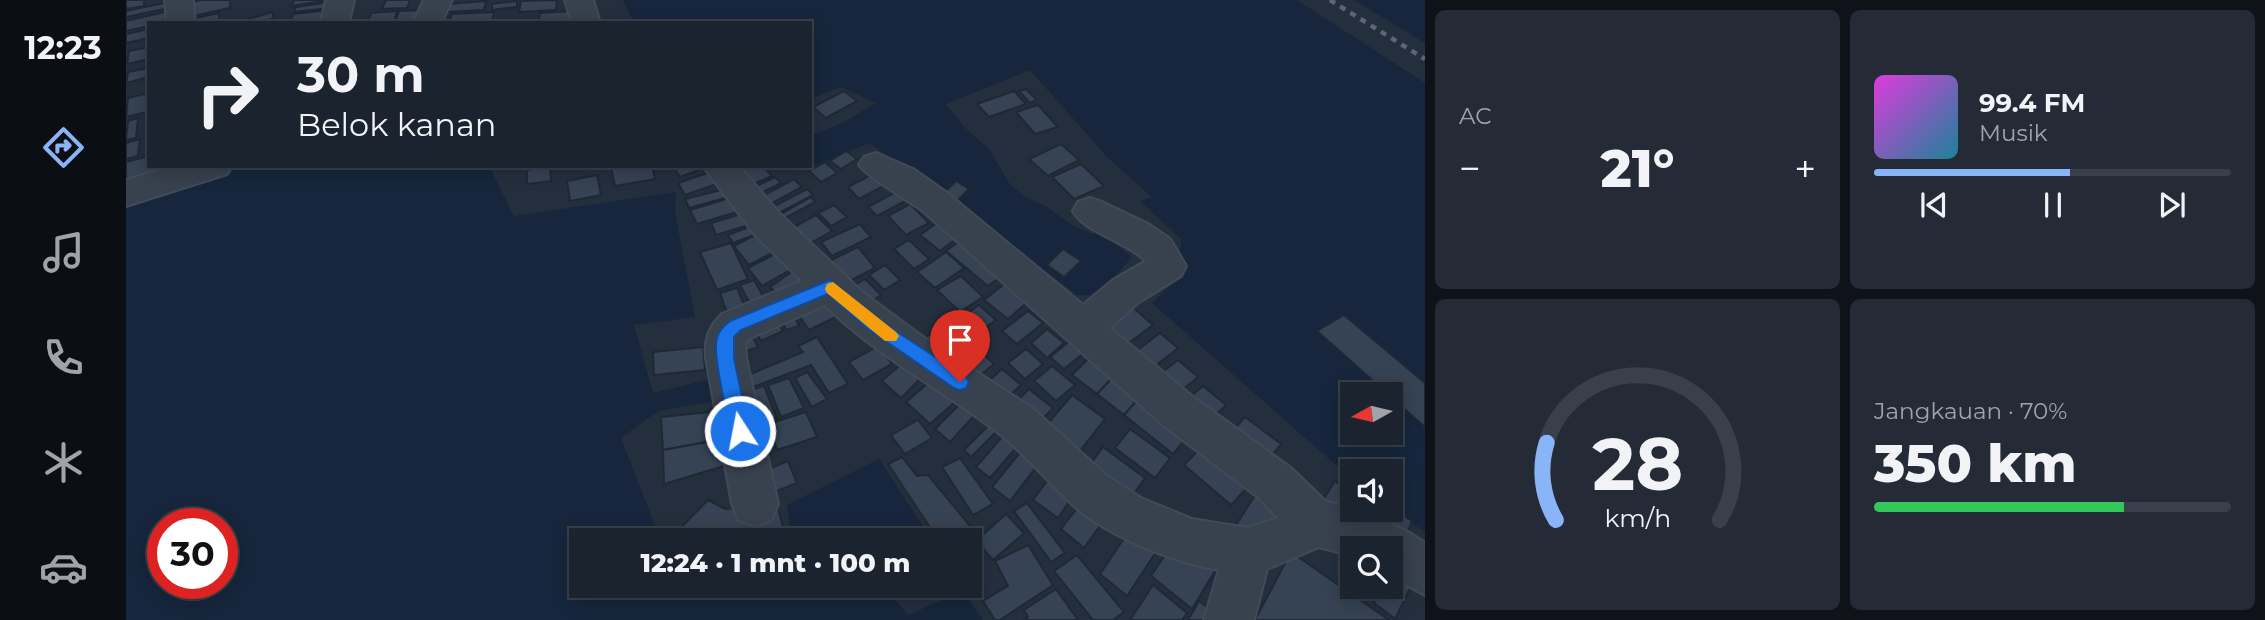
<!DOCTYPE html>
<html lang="id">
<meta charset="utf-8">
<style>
:root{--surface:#1b232e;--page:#242b36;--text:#f1f3f6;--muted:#a0a4aa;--line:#39404a;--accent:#8ab4f8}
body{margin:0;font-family:Montserrat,sans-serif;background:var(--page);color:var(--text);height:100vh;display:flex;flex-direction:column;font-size:26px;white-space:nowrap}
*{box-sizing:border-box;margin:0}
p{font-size:23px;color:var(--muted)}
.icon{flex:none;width:38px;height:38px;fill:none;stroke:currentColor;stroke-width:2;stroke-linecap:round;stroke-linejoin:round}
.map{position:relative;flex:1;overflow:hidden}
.panel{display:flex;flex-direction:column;gap:10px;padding:10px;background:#0f1319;width:840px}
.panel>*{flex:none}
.top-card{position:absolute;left:21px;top:21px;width:665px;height:147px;border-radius:0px;box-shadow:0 4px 18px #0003,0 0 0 2px var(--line);background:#1b232e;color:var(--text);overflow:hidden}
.needle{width:46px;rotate:262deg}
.tools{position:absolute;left:1214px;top:382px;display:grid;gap:14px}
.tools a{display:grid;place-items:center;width:63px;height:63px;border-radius:0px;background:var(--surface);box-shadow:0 4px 18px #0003,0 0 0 2px var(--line);font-size:35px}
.speed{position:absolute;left:21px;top:508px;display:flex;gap:14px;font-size:35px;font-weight:700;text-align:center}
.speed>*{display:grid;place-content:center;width:91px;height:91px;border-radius:50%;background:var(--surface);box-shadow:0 4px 18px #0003,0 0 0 2px var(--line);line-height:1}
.speed .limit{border:10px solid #d22;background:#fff;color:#111}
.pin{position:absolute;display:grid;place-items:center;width:60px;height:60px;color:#fff;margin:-72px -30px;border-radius:50% 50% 50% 0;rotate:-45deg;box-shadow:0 0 7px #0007}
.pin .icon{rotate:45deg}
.me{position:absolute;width:77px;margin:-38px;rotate:349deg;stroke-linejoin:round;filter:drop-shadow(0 0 5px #0008)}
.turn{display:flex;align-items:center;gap:24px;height:147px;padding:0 35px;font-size:32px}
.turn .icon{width:91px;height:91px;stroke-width:2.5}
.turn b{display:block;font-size:49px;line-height:60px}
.big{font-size:52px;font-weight:800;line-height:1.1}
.panel .tile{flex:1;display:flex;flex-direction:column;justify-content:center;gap:10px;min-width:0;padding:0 24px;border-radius:10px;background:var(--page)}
.panel .dial{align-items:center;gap:0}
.dial svg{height:182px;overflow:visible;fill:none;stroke:var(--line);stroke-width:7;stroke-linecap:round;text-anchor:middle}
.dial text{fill:var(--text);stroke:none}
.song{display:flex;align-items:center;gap:21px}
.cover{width:84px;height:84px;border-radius:10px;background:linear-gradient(135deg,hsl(300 70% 55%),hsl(190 70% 35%))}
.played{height:7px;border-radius:4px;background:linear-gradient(90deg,var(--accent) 55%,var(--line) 55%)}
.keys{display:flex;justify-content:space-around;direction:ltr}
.heat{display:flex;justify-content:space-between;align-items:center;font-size:38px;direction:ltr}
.charge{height:10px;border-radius:5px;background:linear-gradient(90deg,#34c759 70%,var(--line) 0)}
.panel .tiles{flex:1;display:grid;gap:10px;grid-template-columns:repeat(2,1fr)}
.trip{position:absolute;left:443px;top:528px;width:413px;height:70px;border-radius:0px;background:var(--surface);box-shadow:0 4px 18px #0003,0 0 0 2px var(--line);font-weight:800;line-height:70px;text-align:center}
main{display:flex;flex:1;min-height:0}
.dock{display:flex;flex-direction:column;width:126px;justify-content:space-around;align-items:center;background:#0b0e12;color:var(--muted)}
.dock .icon{width:49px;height:49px}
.dock .on{color:var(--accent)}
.dock b{font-size:32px;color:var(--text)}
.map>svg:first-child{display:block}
.water{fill:#17263c;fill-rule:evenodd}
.building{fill:#364354;stroke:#1f2835;stroke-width:2}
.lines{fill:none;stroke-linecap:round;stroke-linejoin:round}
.minor-casing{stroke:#414a57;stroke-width:4}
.minor{fill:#38414e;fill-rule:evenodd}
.rail{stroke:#5a6575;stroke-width:4.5;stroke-dasharray:6 6;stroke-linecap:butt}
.route{fill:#1a73e8;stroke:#114b97;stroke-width:2}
.slow{fill:#f59e0b}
</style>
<main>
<nav class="dock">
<b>12:23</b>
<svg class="icon on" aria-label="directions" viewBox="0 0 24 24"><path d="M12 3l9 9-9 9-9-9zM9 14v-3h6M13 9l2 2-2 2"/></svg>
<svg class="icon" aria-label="music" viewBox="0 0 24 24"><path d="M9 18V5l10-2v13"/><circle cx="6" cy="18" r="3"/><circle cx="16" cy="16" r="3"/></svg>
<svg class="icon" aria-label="phone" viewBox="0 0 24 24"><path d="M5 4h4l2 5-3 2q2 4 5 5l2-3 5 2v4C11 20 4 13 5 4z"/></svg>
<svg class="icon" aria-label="climate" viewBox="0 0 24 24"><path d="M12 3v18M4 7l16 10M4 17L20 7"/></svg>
<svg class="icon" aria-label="car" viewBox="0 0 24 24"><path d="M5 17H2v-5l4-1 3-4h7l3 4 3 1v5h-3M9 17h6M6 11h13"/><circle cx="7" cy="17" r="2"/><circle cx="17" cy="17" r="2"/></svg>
</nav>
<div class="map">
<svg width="1299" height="620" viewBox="0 0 1299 620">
<rect width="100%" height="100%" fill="#242f3e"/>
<g class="water">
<path d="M497,0H1171L1299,83V532L1265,509V471H1227V480L1026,303L1052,278L1055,239L1014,201L1026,197L983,159L904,70L820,104L840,129L863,149L883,183L899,197L918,205L949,227L967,234L973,231L1006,257L972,295H951L829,203L843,189L830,181L816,195L744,143L682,168L680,166H684V136L718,122L750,103L715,87L684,99V23H508ZM1227,394H1265V432H1227Z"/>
<path d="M1228,0H1299V43Z"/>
<path d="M121,166H363L388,216L550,192L549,212L569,317L508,325L527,393L585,379L592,401L532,411L495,438L535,541H455V586H768L763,592L782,615L837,591L857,620H0V204ZM37,523H96V583H37Z"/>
<path d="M753,459L807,541H666L661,505Z"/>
</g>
<g class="building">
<path d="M0,0H18V6L0,9Z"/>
<path d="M75,0H104V8L58,18L59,3Z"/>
<path d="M168,0H203L166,6Z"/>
<path d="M260,0H284L281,8L256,9Z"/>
<path d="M431,0L430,10L393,12L395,1Z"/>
<path d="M360,1L358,10L320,12L322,4Z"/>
<path d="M391,1V7L366,10V4Z"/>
<path d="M43,2V8L0,17V11Z"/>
<path d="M205,2L204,8L168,12L170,7Z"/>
<path d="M47,10V21L23,23V26L0,31V21Z"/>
<path d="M204,10L200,23H164L167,14Z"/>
<path d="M296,10L292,22L269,23L273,11Z"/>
<path d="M271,11L268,23H242L245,13Z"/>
<path d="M444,11L442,23H413L414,13Z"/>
<path d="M146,12L148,18L132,23H109Z"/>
<path d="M368,12L366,21L323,23L326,14Z"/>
<path d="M93,13V23H61V20Z"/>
<path d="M23,29V38L0,43V34Z"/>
<path d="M23,47V59L1,64L3,51Z"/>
<path d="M23,68V77L0,83L2,72Z"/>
<path d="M900,89L911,100L904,103L893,91Z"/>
<path d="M718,91L731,101L700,118L687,107Z"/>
<path d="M888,91L900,104L863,117L851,104Z"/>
<path d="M22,93L20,112L0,117L2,98Z"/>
<path d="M912,105L932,127L909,134L890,112Z"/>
<path d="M12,118L10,138L0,140L2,121Z"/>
<path d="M14,139L12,156L0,159V143Z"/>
<path d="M935,144L953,160L922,176L903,159Z"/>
<path d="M720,151L731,159L715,169L704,161Z"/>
<path d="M23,156V166H38V175L0,185V162Z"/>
<path d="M699,162L711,173L695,182L683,171Z"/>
<path d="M955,164L978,186L948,199L926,177Z"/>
<path d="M424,166L425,181L401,184V170Z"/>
<path d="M494,166H526L529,179L489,186L485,168Z"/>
<path d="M547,166H584L554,177Z"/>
<path d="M620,166H637L646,176L618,188L606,172Z"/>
<path d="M756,169L767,181L733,199L722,187Z"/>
<path d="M587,171L594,183L559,195L552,183Z"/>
<path d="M471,175L475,195L444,201L441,181Z"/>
<path d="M649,177L655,183L631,195L625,189Z"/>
<path d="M668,179L676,187L641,206L633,198Z"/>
<path d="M830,181L843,189L829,203L816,195Z"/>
<path d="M603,188L606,196L563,208L559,199Z"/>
<path d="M681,189L687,195L644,218L639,211Z"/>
<path d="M775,189L785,198L751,216L742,207Z"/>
<path d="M607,197L614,211L571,224L564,210Z"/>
<path d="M685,197L689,202L652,222L648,218Z"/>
<path d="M784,204L803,223L780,235L762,216Z"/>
<path d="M708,205L721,217L705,226L692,213Z"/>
<path d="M615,214L620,226L590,235L585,223Z"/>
<path d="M690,215L706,231L683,244L667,228Z"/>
<path d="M818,218L838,233L814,251L794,235Z"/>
<path d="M734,224L745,237L706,256L695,242Z"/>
<path d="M623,227L628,235L607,243L602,235Z"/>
<path d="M633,233L648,252L623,265L608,246Z"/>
<path d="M842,235L884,270L862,286L820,251Z"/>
<path d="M783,240L803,259L788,269L768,249Z"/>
<path d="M605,243L622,279L591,290L574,252Z"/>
<path d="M732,247L749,268L710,288L693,266Z"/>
<path d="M937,249L955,261L938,277L921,265Z"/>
<path d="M653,252L668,268L636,286L622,268Z"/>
<path d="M820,252L838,268L809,288L791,272Z"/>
<path d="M759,265L774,280L758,290L743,275Z"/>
<path d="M667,271L678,280L655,298L644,287Z"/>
<path d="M835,276L857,297L834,312L811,290Z"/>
<path d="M887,277L910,295L882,319L858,300Z"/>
<path d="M739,279L755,295L740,305L725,287Z"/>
<path d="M628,280L642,305L628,311L614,285Z"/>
<path d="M611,288L621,312L603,318L594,293Z"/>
<path d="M699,291L716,314L683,330L666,306Z"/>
<path d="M853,305L870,320L843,339L826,324Z"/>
<path d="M1004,305L1027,325L989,353L966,331Z"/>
<path d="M664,306L673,326L660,330L651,310Z"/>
<path d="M902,311L917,323L891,344L876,331Z"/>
<path d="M647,314L657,331L635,341L625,323Z"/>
<path d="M1218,315L1299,383V427L1265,397V394H1262L1191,331Z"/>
<path d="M815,326L837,347L816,363L794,342Z"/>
<path d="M921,329L938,343L921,358L905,343Z"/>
<path d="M623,330L632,347L618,352L609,335Z"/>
<path d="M955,332L969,344L938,369L924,357Z"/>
<path d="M1034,333L1052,348L1018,375L1000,359Z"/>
<path d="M691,337L722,384L703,393L685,365L616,391L610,380L677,352L672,346Z"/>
<path d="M752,346L766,364L737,380L723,362Z"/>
<path d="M577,347L579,370L528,375L527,352Z"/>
<path d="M851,348L868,364L845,383L828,366Z"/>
<path d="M900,349L917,364L899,379L882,363Z"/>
<path d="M967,354L991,373L971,394L946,375Z"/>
<path d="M781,359L799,374L775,398L756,381Z"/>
<path d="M1052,360L1072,377L1050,395L1030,377Z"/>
<path d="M926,366L949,385L930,401L908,381Z"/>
<path d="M876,369L895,385L872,406L853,390Z"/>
<path d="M681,372L701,399L686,407L669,378Z"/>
<path d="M815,372L838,394L804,424L780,402Z"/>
<path d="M991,373L1018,393L998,415L971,394Z"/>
<path d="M663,378L678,408L655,417L642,385Z"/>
<path d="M638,386L651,418L623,427L610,395Z"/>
<path d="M1077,386L1100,405L1079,425L1055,405Z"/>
<path d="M903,389L927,408L909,427L885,407Z"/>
<path d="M1018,393L1067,430L1047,454L998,415Z"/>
<path d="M843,395L857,406L824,442L809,429Z"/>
<path d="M946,395L979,419L946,461L912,435Z"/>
<path d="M608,411L613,433L592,440L537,450L535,417L584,412L587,417Z"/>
<path d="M680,412L691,437L651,450L642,424Z"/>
<path d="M1119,417L1155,444L1136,468L1099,439Z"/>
<path d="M792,420L806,438L779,454L765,435Z"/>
<path d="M867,421L874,428L845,457L838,450Z"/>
<path d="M887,424L901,435L864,478L850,467Z"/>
<path d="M1004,429L1044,458L1029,478L989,448Z"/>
<path d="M592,440L598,466L538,484L537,450Z"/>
<path d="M904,440L921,453L884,501L866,487Z"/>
<path d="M1082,440L1129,479L1105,505L1058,465Z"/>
<path d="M977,447L1019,478L1000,505L958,473Z"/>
<path d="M776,457L791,476L802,475L845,527L824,541H813L762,464Z"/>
<path d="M834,458L867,504L847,515L816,467Z"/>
<path d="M662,461L671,483L648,492L627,475Z"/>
<path d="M926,474L950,491L932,518L907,500Z"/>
<path d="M1209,481L1227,493L1214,516L1195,503Z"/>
<path d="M1133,489L1160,508L1138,545L1110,525Z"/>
<path d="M958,499L981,516L958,548L935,529Z"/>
<path d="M582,500L599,509L651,505L661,541H546L545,538Z"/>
<path d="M901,503L939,553L925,562L888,511Z"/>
<path d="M1265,508L1286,521L1276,546L1236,521L1240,509Z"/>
<path d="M880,514L898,533L867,560L850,541Z"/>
<path d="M1005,528L1032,549L1001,596L974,574Z"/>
<path d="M1049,540L1089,571L1066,609L1025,576Z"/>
<path d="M902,545L927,585L874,620H869L857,601L882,586L869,561Z"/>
<path d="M1165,552L1263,620H1129Z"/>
<path d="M951,555L998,612L987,620H967L928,571Z"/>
<path d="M1265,572L1288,580L1269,619L1248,603L1258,586H1265Z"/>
<path d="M1027,585L1061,613L1056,620H1004Z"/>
<path d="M930,589L952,620H897L902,617L898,610Z"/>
<path d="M1073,601L1098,620H1062Z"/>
</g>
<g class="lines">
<g class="minor-casing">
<g id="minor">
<path d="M39,0H67L69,23H41Z"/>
<path d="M200,0H228L223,23H195Z"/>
<path d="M298,0H326L315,23H287Z"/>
<path d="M439,0H467L474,23H446Z"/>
<path d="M750,153L787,169L821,193L957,305L987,280L1020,261C1000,241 958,232 947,211L952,202L964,198L976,202L1022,224L1044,239L1060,266L1055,276L1013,302L984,328L1067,397L1165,468L1200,502L1224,507L1282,532L1299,543V595L1265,577V548H1227V556L1193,547L1141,569L1128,620H1078L1093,570C1046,562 984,537 948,506C923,483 901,456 875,435C818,390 751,357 699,305L624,338L619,342L620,358L652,504L645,520L629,526L613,520L606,504L580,358C578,341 583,326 596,314L676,281L628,234L577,166H613L654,214L735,291L797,337L906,408L982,477L1015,498L1066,519L1122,528L1152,518L1133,498L1037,425L797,211C783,201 740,176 733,165L738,157Z"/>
<path d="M48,166H106L101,174L0,206V180Z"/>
</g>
</g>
<use href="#minor" class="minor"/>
<path class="rail" d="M1204,0L1299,59"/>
</g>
<path class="route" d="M704,280L753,320L840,377L843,382L840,388L834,390L828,388L742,329L702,294L615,330L608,337V358L623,431L621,437L614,439L608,437C601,421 589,361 590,344C591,333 596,327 604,321Z"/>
<path class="slow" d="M707,282L770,332L773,336L770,341H759L701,293L699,289L701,284Z"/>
</svg>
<div class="tools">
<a><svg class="needle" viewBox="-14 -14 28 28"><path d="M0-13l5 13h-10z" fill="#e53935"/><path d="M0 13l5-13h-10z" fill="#a0a4aa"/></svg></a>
<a><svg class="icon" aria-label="sound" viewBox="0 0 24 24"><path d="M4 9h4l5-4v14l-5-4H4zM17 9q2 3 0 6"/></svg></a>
<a><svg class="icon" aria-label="search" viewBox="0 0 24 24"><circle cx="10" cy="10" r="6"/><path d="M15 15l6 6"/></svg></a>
</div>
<div class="speed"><div class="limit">30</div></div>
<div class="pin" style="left:834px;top:382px;background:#d93025"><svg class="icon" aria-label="arrive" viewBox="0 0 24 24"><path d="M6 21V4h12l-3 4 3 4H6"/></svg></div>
<svg class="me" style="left:614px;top:431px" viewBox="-20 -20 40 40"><circle r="17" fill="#1a73e8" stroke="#fff" stroke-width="3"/><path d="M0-11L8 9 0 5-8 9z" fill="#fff"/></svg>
<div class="trip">12:24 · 1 mnt · 100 m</div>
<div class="top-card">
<div class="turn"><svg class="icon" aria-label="right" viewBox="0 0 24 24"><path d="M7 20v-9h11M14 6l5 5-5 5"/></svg><div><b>30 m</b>Belok kanan</div></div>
</div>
</div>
<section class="panel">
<div class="tiles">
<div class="tile"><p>AC</p>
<div class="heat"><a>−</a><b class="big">21°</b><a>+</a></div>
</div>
<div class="tile">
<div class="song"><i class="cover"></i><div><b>99.4 FM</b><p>Musik</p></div></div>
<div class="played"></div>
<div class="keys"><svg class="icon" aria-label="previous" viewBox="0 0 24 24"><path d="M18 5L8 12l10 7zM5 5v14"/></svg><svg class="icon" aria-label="pause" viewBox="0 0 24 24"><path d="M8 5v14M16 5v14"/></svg><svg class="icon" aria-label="next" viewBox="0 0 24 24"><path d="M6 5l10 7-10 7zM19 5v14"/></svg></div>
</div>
<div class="tile dial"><svg viewBox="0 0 100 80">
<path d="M14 69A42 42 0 1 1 86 69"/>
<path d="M14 69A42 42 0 0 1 10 35" stroke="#8ab4f8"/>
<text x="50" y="56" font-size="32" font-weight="700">28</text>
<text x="50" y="72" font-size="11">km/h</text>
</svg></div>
<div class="tile"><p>Jangkauan · 70%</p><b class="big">350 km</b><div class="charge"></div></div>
</div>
</section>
</main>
